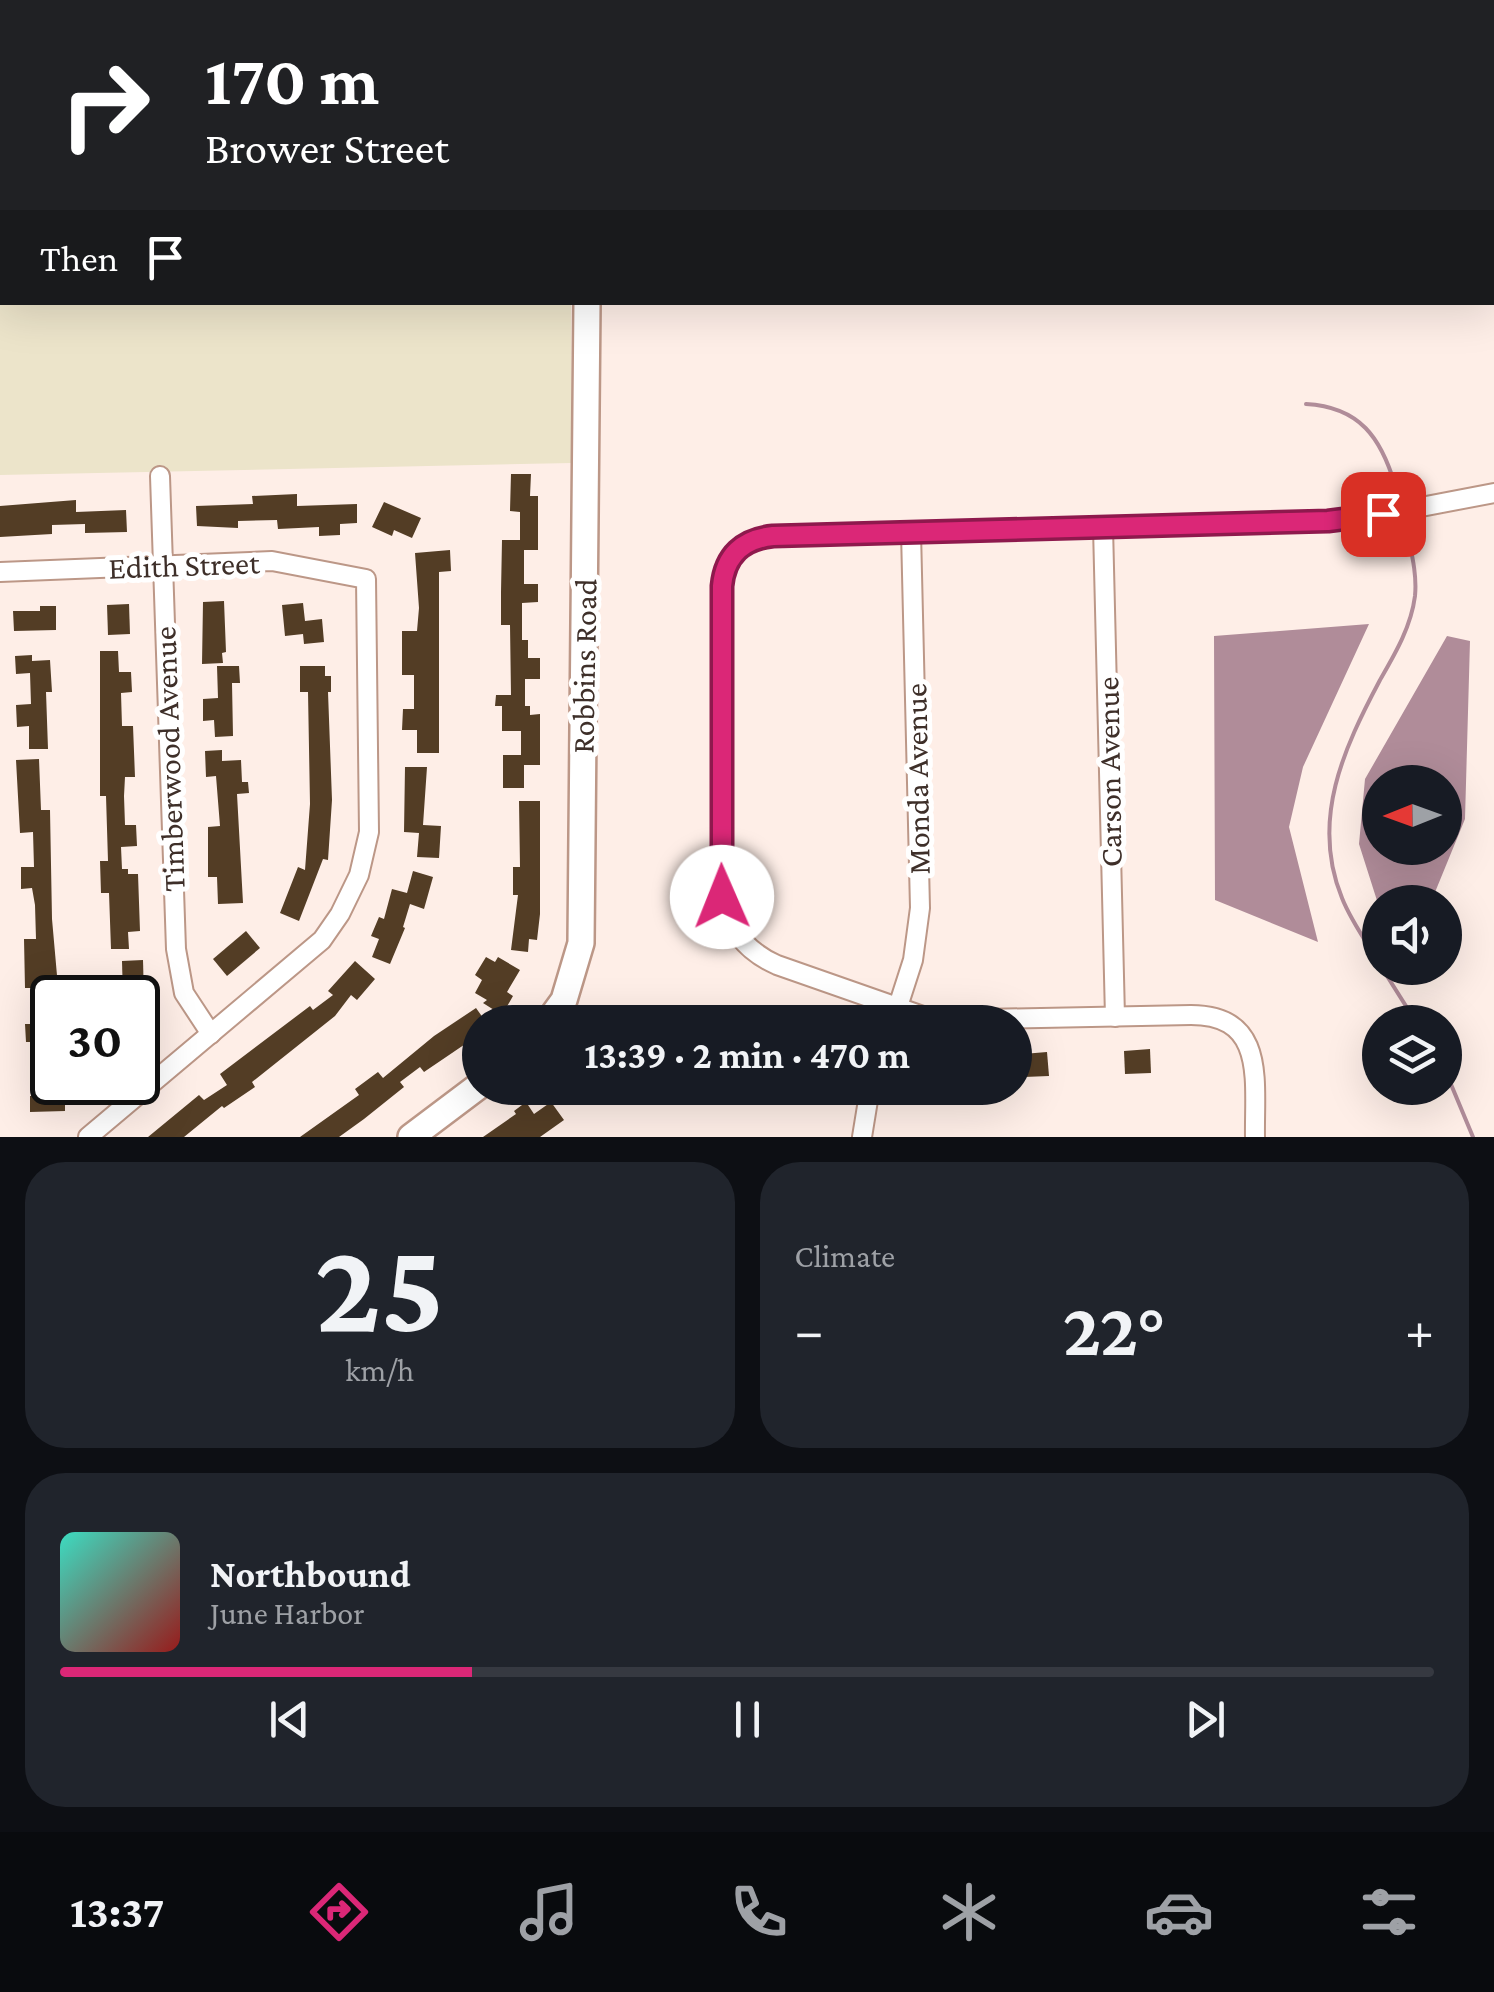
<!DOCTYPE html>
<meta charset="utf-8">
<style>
:root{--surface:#171b24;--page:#20242c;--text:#f1f3f6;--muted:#9ea1a6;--line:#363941;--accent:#db2777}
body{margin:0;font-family:"Crimson Pro",serif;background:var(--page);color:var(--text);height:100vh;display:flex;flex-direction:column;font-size:38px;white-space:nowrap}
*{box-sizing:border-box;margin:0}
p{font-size:32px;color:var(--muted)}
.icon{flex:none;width:55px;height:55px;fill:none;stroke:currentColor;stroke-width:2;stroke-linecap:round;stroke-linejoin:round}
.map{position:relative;height:1137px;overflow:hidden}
.drawer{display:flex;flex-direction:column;gap:25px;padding:25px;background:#0d0f14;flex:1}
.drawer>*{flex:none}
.top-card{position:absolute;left:0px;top:0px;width:1495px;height:305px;box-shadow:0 10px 40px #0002;background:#202124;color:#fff;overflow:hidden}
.needle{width:65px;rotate:269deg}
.buttons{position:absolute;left:1362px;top:765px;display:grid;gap:20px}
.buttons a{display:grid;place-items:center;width:100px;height:100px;border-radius:50%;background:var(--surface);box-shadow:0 10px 40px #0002;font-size:50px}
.speed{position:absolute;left:30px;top:975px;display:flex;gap:20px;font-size:50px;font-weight:700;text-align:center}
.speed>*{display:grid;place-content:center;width:130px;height:130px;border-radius:50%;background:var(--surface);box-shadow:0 10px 40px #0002;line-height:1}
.speed .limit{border:5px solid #111;border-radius:15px;background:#fff;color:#111}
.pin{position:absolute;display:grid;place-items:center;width:85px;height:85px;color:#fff;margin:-42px;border-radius:20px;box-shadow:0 5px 15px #0006}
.me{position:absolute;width:110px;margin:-55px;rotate:359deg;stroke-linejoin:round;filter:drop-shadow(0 0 8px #0008)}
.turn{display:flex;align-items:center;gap:35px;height:210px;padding:0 40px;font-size:45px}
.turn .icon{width:130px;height:130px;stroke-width:2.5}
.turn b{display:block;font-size:70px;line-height:85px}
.then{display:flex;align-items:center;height:95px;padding:0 40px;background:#0003;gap:20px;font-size:38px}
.big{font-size:75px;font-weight:700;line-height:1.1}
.drawer .card{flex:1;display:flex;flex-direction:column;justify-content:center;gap:15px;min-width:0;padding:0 35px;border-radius:40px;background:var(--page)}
.drawer .dial{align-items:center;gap:0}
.dial b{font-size:130px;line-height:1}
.song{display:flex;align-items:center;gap:30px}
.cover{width:120px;height:120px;border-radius:15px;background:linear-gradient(135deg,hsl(170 70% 55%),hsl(0 70% 35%))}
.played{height:10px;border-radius:5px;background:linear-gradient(90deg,var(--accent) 30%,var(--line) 30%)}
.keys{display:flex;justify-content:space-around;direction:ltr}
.heat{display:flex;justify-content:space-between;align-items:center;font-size:55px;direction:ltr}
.drawer .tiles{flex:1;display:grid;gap:25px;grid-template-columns:1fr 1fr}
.card:last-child{grid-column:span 2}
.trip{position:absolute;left:462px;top:1005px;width:570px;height:100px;border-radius:50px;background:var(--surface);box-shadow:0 10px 40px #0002;font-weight:700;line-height:100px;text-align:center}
.menu{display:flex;height:160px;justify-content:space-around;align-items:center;background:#090b0e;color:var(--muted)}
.menu .icon{width:70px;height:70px}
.menu .on{color:var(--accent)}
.menu b{font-size:45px;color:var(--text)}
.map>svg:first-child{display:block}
.green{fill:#ece4ca}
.water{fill:#b08c99;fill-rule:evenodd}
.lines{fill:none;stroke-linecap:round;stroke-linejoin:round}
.stream{stroke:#b08c99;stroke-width:4}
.building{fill:#533d25}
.street-casing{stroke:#bc9787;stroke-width:22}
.secondary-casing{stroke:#bc9787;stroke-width:30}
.street{stroke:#fff;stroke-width:18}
.secondary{stroke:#fff;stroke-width:25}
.route-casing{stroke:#8e194d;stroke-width:25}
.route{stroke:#db2777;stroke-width:18}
.labels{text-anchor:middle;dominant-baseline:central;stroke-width:10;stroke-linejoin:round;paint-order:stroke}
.street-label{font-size:32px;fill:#3e2f29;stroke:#fff}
</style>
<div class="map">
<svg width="1494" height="1137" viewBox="0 0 1494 1137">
<rect width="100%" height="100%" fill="#feeee7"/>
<g class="green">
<path d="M263,0H570V2H262Z"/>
<path d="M0,261H2V302L571,303L572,463L0,475Z"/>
</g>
<g class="water">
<path d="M1369,624L1303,767L1289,827L1318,942L1215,900L1214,636Z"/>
<path d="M1447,636L1470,641L1465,819L1431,902H1380V910L1359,844L1365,779ZM1380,782H1445V848H1380Z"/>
</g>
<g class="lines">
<g class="stream">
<path d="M1306,404C1360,407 1381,438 1395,485"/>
<path d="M1380,964C1367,943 1351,921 1342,898C1310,820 1344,748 1380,680C1395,654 1411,627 1415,596C1417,575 1412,555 1408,536"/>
<path d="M1382,968L1416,1022"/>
<path d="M1445,1070L1473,1137"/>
</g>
</g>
<g class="building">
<path d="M511,474H531L530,496H538V550H524V584H538V602L522,603V640H528V658H540V679H525V706H530V715L540,714V765H524V788H503V755H521V731H502V706H495L496,695H511L510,625H501V592L502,540H520V512L510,511Z"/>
<path d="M297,494V506L357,504V523L340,524V535L319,536V527L278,529L277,520L238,521V528L197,526L196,506L253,504L252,496Z"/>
<path d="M76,500V512L126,510L127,532L85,533V524L52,525V534L0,537V506Z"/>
<path d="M384,502L421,518L412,538L394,530L392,536L372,527Z"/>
<path d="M450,550L451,571L439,572V753H417V730H402L403,709H414V675H402V631H417L419,608L415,553Z"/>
<path d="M224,601L226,652L222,653L223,663L202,664L203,602Z"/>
<path d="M303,603L305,621L322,619L324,642L304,644L303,634L285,636L282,605Z"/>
<path d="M129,604L130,634L108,635L107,605Z"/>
<path d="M40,606H56V630L14,631L13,611H40Z"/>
<path d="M100,651H118L119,672H131L132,692L121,693L122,726H133L135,777H125L124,796L125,825H136L137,846L121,847L122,869H128V874H138L140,931L128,932L129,949H111L109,893H101L100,861H108L106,796H100Z"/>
<path d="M32,655V661L50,660L52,692H46L48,749H29V726L17,727L16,705L31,704L30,673L16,674L15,656Z"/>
<path d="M217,666H239L240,683H232L233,736L215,737L214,720L203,721V699L218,698Z"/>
<path d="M300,666H325V676H331V692H328L332,800L328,860L323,859L299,921L280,913L298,867L305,870L310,804L308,692H300Z"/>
<path d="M222,750V761L241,760L242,782H248L249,793L237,794L243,903L218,904L217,877H208V827L220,826L216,776L206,777L205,751Z"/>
<path d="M39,759L41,810H50L52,919L59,998H52V1067H36L35,1042H26L25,1024H35V988H25L24,939H36L35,905L32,888L21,889V867H34L33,832L20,833L16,760Z"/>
<path d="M405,767H427L423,825L441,826L439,858L417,857L419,833L404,832Z"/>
<path d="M519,801H540V914L537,940L529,939L528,952L511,950L518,895H513V867H520Z"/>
<path d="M413,871L433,877L424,909L410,904L403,927L405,928L390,964L372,957L379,939L371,936L379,917L384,919L392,889L407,893Z"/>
<path d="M246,931L260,948L227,976L213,959Z"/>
<path d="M486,957L495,962L498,957L520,970L507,992L513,996L502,1015L483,1003L487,1000L475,993L482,980L475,975Z"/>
<path d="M143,960L144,998H123L122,961Z"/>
<path d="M355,961L375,979L357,1000L351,995L335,1016L252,1082L255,1087L224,1108L222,1106L184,1137H148L199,1095L204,1100L227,1085L220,1074L310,1006L313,1010L333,995L328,991Z"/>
<path d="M476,1008L486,1022H480V1034L424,1072L420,1067L400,1082L404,1087L364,1119L339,1137H300L359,1095L355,1089L378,1072L383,1078L434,1036Z"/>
<path d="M1150,1049L1151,1073L1125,1074L1124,1051Z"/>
<path d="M1047,1052L1049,1076L1024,1077L1023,1054Z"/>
<path d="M44,1082H65V1111L30,1112V1096L45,1095Z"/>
<path d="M526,1102L534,1114L551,1102L564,1120L540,1137H483L516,1114L514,1111Z"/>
</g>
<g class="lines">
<g class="street-casing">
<g id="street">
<path d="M160,476L176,949L184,993L211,1034"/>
<path d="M1103,527L1115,1017"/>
<path d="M0,572L272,561L366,579L369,832L359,875L340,914L322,940L88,1137"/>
<path d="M893,1022L913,960L920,908L911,532"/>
<path d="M862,1137L870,1088"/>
<path d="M1255,1137C1254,1082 1267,1015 1191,1015L934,1020L777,965C745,951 726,926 722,891V587C725,558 739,541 768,536L1327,521L1374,516L1494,493"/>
</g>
</g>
<g class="secondary-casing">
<g id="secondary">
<path d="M590,2V0"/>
<path d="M548,1022L564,1000L581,943L587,302"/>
<path d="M411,1137L480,1085"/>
</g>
</g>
<use href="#street" class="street"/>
<use href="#secondary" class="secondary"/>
</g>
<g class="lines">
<g class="route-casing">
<path id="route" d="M722,897V586C725,555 743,539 773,536L1328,521L1383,514"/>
</g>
<use href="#route" class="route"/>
</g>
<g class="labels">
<g class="street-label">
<text transform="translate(184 565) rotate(-2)">Edith Street</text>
<text transform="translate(584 666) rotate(-89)">Robbins Road</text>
<text transform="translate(169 759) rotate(-92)">Timberwood Avenue</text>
<text transform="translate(1109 772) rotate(-91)">Carson Avenue</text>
<text transform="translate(917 779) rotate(-91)">Monda Avenue</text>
</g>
</g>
</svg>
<div class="buttons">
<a><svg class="needle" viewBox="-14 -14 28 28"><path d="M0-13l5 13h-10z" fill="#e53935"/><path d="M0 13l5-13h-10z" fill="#9ea1a6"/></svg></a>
<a><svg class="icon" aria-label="sound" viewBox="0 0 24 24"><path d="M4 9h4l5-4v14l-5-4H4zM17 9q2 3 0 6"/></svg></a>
<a><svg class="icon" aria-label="layers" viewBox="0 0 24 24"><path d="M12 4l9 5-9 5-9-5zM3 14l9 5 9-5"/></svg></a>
</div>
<div class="speed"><div class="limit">30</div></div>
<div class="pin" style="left:1383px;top:514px;background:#d93025"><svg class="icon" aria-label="arrive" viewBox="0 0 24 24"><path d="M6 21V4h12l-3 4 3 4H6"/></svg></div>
<svg class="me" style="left:722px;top:897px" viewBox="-20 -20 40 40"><circle r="19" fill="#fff"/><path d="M0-13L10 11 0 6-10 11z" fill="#db2777"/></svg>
<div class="trip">13:39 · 2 min · 470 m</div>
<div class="top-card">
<div class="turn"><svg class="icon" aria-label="right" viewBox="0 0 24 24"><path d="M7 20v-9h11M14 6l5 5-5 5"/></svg><div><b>170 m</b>Brower Street</div></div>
<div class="then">Then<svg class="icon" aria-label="arrive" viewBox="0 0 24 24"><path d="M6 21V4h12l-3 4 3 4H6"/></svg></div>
</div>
</div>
<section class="drawer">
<div class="tiles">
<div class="card dial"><b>25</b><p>km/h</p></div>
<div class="card"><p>Climate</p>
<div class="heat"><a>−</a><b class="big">22°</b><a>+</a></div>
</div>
<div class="card">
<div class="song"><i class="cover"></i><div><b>Northbound</b><p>June Harbor</p></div></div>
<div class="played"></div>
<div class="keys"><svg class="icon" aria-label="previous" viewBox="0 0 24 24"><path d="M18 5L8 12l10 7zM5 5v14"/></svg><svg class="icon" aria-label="pause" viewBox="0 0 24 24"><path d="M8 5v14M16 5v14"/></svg><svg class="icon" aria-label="next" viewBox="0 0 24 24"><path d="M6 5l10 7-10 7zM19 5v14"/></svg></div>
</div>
</div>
</section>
<nav class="menu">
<b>13:37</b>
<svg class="icon on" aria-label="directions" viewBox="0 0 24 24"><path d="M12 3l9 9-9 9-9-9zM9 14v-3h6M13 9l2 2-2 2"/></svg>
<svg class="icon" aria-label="music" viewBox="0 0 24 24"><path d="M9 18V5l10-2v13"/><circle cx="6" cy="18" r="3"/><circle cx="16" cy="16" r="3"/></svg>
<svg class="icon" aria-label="phone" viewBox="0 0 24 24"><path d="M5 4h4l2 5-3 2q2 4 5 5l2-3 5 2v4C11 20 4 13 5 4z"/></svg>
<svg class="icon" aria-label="climate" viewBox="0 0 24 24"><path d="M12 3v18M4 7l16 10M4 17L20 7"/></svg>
<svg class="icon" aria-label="car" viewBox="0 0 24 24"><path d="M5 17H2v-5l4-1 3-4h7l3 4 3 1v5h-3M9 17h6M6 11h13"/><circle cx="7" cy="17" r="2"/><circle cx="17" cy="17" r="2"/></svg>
<svg class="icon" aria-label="filters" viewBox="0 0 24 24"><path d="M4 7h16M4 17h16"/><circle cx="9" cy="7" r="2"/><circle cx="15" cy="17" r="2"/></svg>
</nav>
